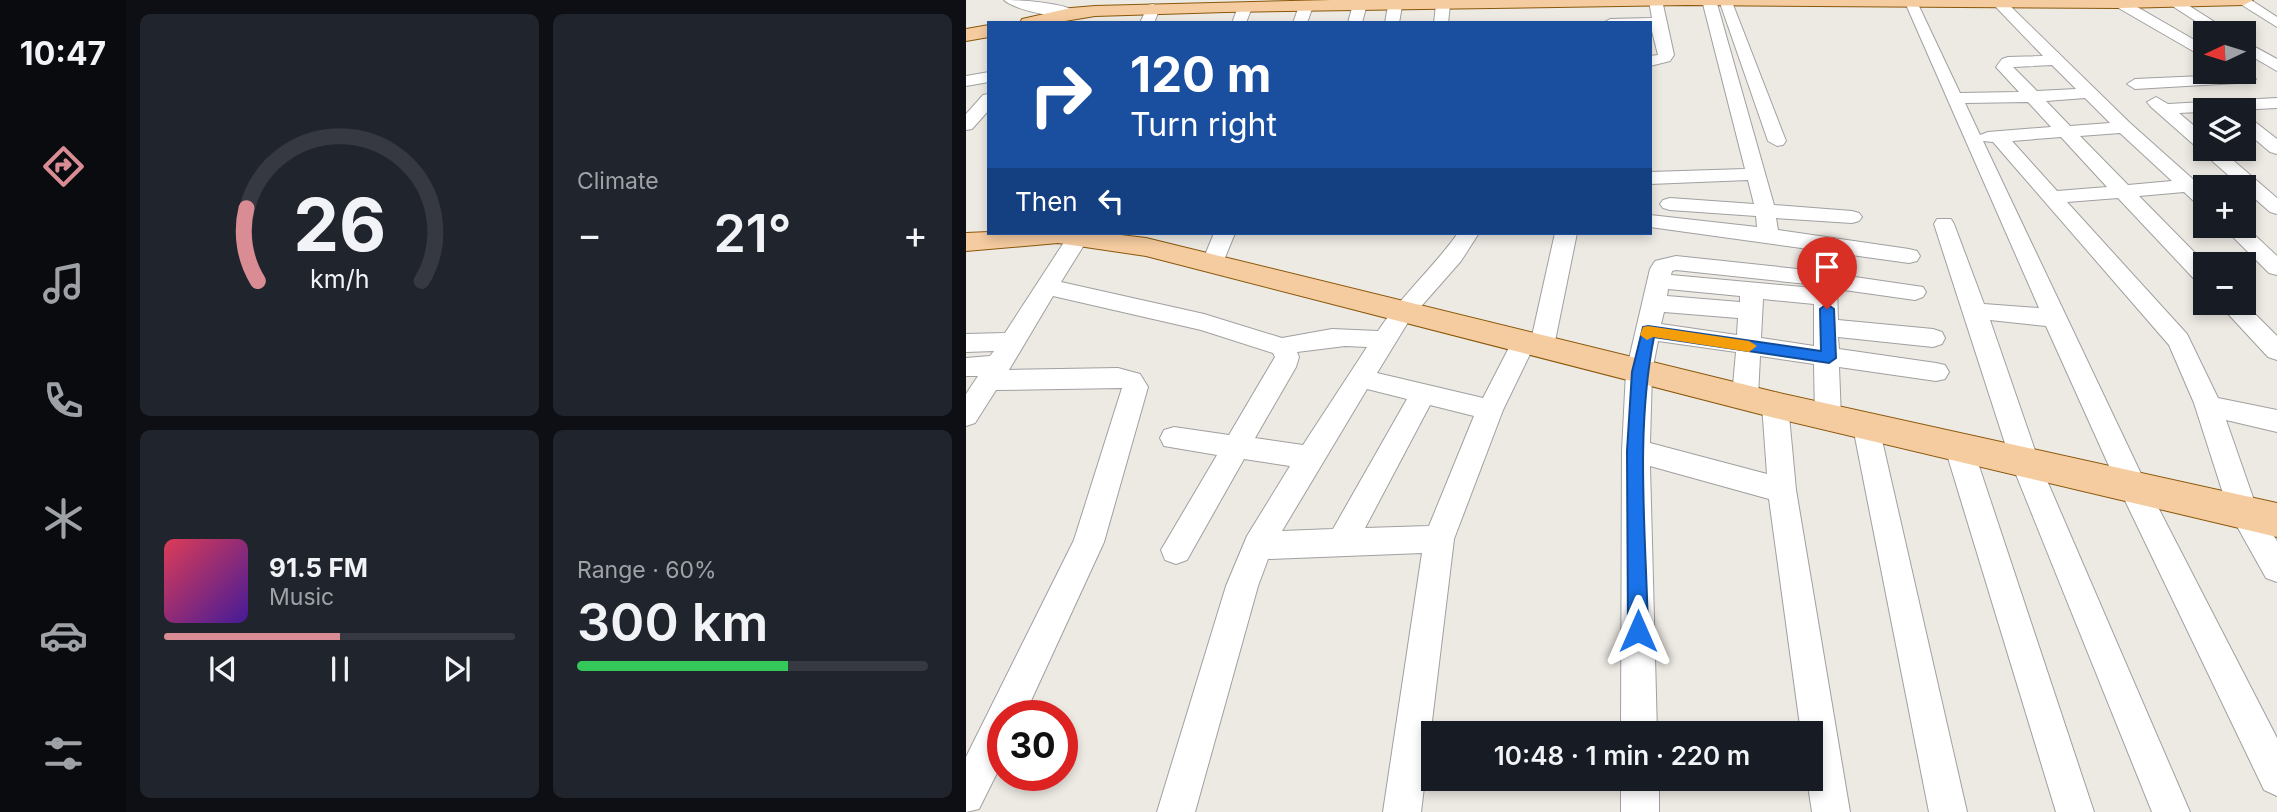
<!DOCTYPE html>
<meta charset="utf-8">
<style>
:root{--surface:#171b24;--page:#20242c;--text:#f1f3f6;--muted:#9ea1a6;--line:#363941;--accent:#d98c93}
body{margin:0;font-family:Inter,sans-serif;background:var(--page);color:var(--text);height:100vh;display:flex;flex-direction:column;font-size:26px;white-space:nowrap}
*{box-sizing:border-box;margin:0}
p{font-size:23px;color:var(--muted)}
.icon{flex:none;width:38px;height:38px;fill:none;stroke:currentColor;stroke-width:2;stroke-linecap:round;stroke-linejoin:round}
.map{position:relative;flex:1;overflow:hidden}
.details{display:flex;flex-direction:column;gap:14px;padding:14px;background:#0d0f14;width:840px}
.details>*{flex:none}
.top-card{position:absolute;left:21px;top:21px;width:665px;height:214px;border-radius:0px;box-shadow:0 4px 10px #0003;background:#1a4fa0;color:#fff;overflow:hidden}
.needle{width:46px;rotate:266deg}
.tools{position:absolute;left:1227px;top:21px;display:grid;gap:14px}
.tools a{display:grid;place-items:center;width:63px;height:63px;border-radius:0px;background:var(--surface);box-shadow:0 4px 10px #0003;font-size:35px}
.speed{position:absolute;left:21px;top:700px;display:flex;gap:14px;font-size:35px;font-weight:700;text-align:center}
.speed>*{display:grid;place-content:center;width:91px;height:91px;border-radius:50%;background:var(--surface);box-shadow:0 4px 10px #0003;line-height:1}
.speed .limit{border:10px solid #d22;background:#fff;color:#111}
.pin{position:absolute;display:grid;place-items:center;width:60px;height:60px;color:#fff;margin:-72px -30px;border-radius:50% 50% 50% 0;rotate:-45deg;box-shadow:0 0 7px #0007}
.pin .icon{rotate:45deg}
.me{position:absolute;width:77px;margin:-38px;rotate:0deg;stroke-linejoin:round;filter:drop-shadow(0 0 5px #0008)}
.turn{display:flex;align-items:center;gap:24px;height:147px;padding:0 28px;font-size:32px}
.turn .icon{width:91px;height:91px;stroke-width:2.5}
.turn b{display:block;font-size:49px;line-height:60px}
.then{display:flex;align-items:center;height:66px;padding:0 28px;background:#0003;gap:14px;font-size:26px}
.big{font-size:52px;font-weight:600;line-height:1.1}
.details .widget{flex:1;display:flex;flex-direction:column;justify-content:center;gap:10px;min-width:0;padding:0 24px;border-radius:10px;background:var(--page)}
.details .dial{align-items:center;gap:0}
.dial svg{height:182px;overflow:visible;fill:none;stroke:var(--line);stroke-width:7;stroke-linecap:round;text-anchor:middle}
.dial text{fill:var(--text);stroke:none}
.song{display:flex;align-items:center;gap:21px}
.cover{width:84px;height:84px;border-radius:10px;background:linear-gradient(135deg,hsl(350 70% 55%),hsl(260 70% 35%))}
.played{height:7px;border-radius:4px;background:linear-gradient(90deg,var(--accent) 50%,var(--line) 50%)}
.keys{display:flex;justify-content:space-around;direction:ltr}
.heat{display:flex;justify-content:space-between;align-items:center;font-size:38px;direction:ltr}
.charge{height:10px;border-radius:5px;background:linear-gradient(90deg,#34c759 60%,var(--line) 0)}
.details .tiles{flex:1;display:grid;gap:14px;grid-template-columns:repeat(2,1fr)}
.trip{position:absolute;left:455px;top:721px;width:402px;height:70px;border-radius:0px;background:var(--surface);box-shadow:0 4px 10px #0003;font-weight:600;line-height:70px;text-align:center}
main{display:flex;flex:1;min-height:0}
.dock{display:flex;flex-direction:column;width:126px;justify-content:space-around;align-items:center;background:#090b0e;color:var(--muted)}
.dock .icon{width:49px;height:49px}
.dock .active{color:var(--accent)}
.dock b{font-size:32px;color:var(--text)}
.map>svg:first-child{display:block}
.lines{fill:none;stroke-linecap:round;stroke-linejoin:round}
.minor-casing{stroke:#a0a0a0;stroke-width:2}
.major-casing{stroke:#8a580a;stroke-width:2}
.minor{fill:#fff;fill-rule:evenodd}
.major{fill:#f5cba0;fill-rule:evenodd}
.route{fill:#1a73e8;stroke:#114b97;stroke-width:2}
.slow{fill:#f59e0b}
</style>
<main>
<nav class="dock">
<b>10:47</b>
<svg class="icon active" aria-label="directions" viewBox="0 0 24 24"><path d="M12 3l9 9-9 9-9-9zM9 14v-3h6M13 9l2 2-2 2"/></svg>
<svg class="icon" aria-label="music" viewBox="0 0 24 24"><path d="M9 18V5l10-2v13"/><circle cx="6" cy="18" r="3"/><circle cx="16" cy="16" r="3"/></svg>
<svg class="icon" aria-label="phone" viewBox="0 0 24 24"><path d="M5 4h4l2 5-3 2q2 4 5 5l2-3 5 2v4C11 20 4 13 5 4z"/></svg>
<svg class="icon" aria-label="climate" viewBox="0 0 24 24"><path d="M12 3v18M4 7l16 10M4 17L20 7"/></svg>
<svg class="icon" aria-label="car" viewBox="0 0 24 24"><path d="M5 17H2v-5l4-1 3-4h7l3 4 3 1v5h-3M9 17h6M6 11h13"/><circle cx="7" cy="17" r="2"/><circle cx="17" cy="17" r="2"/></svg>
<svg class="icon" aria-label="filters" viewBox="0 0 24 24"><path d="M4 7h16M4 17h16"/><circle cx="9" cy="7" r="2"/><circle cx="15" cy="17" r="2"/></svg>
</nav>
<section class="details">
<div class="tiles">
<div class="widget dial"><svg viewBox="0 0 100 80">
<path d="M14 69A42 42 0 1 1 86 69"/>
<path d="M14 69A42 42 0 0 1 9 37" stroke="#d98c93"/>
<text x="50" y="56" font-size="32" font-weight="700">26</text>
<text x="50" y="72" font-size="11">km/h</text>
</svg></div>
<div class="widget"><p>Climate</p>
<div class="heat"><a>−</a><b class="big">21°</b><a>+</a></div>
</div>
<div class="widget">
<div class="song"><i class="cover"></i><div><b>91.5 FM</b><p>Music</p></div></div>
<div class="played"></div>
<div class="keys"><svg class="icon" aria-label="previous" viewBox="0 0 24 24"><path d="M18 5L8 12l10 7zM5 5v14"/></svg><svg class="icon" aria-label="pause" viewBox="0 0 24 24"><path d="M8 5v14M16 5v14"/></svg><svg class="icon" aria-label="next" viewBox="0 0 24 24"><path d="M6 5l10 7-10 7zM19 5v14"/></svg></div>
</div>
<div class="widget"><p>Range · 60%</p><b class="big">300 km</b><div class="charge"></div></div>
</div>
</section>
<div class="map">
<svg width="1311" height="812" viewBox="0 0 1311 812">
<rect width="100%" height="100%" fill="#ede9e3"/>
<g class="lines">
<g class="minor-casing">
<g id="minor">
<path d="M38,0C54,0 101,3 112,13C102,22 48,10 38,0Z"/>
<path d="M388,0H402L396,23H382Z"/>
<path d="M423,0H437L433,23H419Z"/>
<path d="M696,0L708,55L704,61L684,66V56L692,55L684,23H637L644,19L686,18L683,1Z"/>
<path d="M736,0H750L808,205L886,211L893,213L896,217L893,221L886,223L810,218L812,230L943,249L951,251L954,256L951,261L943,263L684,227V215L791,227L790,216L704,210L697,208L694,204L697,200L704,198L788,204L782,180L684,184V172L779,169Z"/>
<path d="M753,0L766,2L820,141L817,145L811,146L802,141Z"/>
<path d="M938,0L951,2L994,93L1053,92L1030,67L1036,59L1042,57L1077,56L1025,2L1038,0L1164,123L1239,190V207L1232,205L1218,192L1173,196L1240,264L1239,284L1231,282L1152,198L1101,202L1221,334L1252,398L1311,410V432L1260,420L1291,509L1311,541V582L1300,578L1263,512L1228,403L1203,345L1027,142L1017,141L1178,480L1311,738V796L1298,790L1152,486L1080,326L1024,320L1073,462L1224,812H1186L1045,462L968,224L971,219H985L988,224L1018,304L1073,308ZM1086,65L1110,89L1071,91L1047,67ZM1119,98L1144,123L1104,126L1080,101ZM1062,102L1085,127L1022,132L1014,135L999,103ZM1154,133L1206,181L1162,185L1114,136ZM1095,137L1141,187L1091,191L1046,141Z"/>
<path d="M1149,0H1159L1239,46V58L1149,6Z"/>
<path d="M1197,0H1214L1266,33H1248Z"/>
<path d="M1268,0H1285L1311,17V27Z"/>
<path d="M477,1L484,5L482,23H468L470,5Z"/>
<path d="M340,2L347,6L341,23H327L333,6Z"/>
<path d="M279,3L286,7L280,23H266L272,7Z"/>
<path d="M187,4L194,8L188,23H174L182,5Z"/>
<path d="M1278,41L1311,59V71L1278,52Z"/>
<path d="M23,72V82L0,86V76Z"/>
<path d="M1282,74L1290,79L1288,82L1169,89L1161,84L1169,79Z"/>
<path d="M23,94V110L6,129L0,130V114L17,95Z"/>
<path d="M1190,97L1202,104L1311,98V108L1213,113L1239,135V149H1254L1311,198V214L1304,212L1184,106L1181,102Z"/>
<path d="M1278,117L1284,118L1311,139V154L1304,152L1278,130Z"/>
<path d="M1278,225L1311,256V275L1303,273L1256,226Z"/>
<path d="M104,233H120L123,237L95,282L238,314L316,338L366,329L412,331C435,296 468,267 492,233H513L495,261L444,319L411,373L517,398L549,336L558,333L566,336L589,233H611L588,346L585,352L576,355L566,350L537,410L488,539L455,812H417L456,553L302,559L292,586L229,812H191L260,586L281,536L324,466L278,459L221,560L210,564L199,560L195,550L251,455L198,446L194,438L198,430L208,427L263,435L309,357L307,353L235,330L87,296L43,370L152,368L174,374L182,387L138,542L58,716H37V761L13,809L0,812V757L108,540L156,388L30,390L9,423L0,426V394L12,376H0V358L24,356L28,351L0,352V334L39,333ZM379,346L401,347L337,445L289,438L330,367L333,357L331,352ZM401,389L441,399L367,529L316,531ZM464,405L508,416L463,526L399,528Z"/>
<path d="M248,233H269L254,270L246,272L238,270L235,265Z"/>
<path d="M710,256L841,270L957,287L960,292L957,297L949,300L871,289L872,320L967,329L976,332L979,338L976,344L967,347L872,337L873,349L970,363L979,365L983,372L979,379L970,381L873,367L875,418L871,425L862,428L853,425L849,418L848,364L794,356L792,397L788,404L779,407L770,404L766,397L770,352L692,341L686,372L684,443L801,474L796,405L800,398L809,395L818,398L822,405L830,490L884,812H846L841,779H845V733H835L803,499L684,466L691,733H655L656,451L660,372L684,269L689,261ZM710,270L841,284L848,285V288L705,275L706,271ZM702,289L774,296V302L701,296ZM797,299L848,304V346L795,338ZM698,312L772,318L771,335L695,324Z"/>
<path d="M1252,303H1278L1311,336V360L1302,357Z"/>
<path d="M900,416L910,419L913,427L1001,812H963L887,427L890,419Z"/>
<path d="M993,437L1003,440L1007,448L1128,812H1090L979,448L983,440Z"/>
<rect x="655" y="779" width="38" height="33"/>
</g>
</g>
<g class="major-casing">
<g id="major">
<path d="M365,0H1287L1278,5L1154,8L721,5L260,12L129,16L87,23H54L56,19L105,8L129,6Z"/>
<path d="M23,25V37L0,41V29Z"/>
<path d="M23,232L138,233L180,238L809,392L1311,503V537L809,418L180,256L92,243L0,251V233Z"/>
</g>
</g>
<use href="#minor" class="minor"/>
<use href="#major" class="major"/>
</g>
<path class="route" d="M861,304L868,309L870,358L863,363L688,337C669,432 680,534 682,631L679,638L672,640L665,638L662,631L661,451L666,372L677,327L682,326L855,351L854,309Z"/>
<path class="slow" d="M682,326L783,341L791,346L783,352L687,337L681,340L674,335L677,327Z"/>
</svg>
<div class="tools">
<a><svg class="needle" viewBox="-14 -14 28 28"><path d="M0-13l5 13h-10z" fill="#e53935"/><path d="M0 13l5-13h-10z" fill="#9ea1a6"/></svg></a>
<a><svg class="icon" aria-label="layers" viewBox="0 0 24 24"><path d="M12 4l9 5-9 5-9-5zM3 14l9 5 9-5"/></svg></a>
<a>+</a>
<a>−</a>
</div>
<div class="speed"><div class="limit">30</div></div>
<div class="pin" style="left:861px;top:309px;background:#d93025"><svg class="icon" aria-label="arrive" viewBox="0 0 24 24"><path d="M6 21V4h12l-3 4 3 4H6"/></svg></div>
<svg class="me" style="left:672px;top:631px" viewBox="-20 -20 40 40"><path d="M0-17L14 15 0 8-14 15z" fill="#1a73e8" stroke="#fff" stroke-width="4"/></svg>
<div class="trip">10:48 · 1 min · 220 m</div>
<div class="top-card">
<div class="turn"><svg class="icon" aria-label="right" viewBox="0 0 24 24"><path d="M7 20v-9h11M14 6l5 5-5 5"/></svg><div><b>120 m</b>Turn right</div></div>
<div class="then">Then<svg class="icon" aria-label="left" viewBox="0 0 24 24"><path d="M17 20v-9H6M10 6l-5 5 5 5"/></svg></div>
</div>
</div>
</main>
